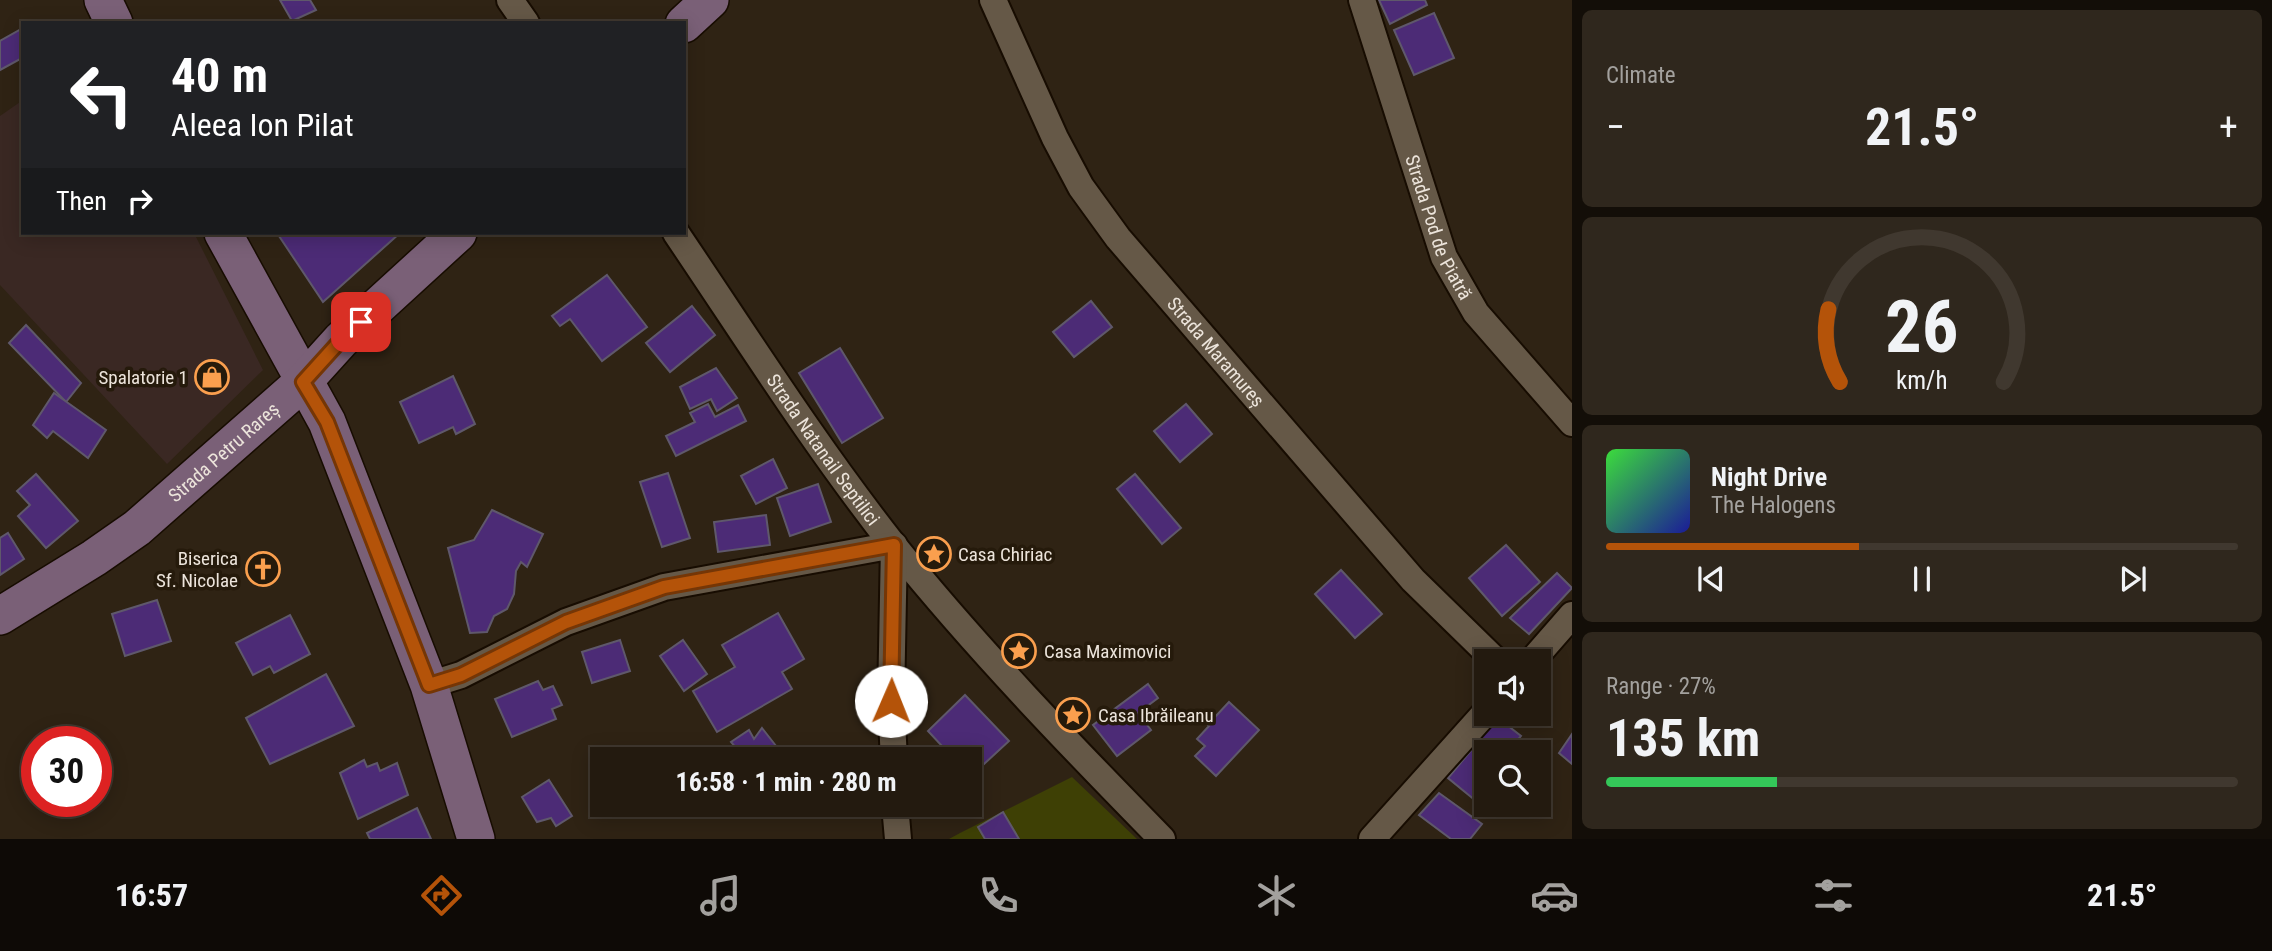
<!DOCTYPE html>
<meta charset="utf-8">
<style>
:root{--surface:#231a0f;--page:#2f271d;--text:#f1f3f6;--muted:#a3a19e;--line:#40382f;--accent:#b45309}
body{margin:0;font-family:"Roboto Condensed",sans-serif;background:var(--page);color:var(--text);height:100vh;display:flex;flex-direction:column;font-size:26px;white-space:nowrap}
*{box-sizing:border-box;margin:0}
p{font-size:23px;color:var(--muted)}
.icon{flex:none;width:38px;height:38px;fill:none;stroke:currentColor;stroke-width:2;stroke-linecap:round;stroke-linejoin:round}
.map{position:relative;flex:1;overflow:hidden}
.side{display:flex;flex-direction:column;gap:10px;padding:10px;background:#130e08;width:700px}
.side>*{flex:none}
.guide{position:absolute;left:21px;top:21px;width:665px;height:214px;border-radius:0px;box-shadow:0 4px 18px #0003,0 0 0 2px var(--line);background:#202124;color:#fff;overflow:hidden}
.tools{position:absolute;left:1474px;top:649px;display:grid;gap:14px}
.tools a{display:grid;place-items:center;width:77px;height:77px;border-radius:0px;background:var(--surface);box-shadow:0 4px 18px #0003,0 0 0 2px var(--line);font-size:35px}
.speed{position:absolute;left:21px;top:726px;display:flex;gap:14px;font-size:35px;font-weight:700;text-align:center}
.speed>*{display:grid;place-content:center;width:91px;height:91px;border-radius:50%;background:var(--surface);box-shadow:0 4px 18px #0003,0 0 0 2px var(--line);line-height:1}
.speed .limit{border:10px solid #d22;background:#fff;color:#111}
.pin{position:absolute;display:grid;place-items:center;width:60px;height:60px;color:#fff;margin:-30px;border-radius:14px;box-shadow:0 4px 10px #0006}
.me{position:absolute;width:77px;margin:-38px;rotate:1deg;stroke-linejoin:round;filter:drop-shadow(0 0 5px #0008)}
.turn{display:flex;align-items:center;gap:24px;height:147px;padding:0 35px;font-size:32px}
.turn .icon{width:91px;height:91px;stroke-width:2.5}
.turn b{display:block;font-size:49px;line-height:60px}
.then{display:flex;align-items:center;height:66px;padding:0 35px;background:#0003;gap:14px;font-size:26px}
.big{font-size:52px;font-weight:700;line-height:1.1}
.side .tile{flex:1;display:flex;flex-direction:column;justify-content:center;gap:10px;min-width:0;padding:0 24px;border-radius:10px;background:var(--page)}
.side .dial{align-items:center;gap:0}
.dial svg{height:182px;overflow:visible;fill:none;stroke:var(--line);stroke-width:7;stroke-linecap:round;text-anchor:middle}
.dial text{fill:var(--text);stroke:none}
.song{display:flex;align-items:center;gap:21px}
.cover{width:84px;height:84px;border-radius:10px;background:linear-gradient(135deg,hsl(120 70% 55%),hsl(240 70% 35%))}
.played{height:7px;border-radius:4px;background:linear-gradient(90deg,var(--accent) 40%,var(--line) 40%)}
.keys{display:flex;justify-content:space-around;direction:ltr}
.heat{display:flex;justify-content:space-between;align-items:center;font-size:38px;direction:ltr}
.charge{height:10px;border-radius:5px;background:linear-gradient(90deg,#34c759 27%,var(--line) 0)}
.trip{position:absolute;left:590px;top:747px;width:392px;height:70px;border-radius:0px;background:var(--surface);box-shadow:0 4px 18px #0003,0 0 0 2px var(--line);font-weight:700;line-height:70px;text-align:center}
.tab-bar{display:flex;height:112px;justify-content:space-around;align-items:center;background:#0e0a06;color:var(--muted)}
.tab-bar .icon{width:49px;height:49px}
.tab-bar .current{color:var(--accent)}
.tab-bar b{font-size:32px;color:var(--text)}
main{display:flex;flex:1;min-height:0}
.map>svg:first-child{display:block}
.commercial{fill:#3a2823}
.green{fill:#3e4005}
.building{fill:#4c2b76;stroke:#5f586b;stroke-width:2}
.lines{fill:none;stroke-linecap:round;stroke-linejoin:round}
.street-casing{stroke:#170c01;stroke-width:30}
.secondary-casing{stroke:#170c01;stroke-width:40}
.street{stroke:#655847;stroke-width:26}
.secondary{stroke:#7a6077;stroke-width:37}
.route-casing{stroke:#753606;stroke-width:18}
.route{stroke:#b45309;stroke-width:12}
.labels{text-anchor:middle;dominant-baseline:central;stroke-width:7;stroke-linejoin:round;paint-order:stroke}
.street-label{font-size:19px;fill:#ece4db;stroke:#251a0b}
.poi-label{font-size:19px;fill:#ece4db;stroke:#251a0b;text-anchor:start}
</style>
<main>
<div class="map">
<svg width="1572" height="839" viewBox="0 0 1572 839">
<rect width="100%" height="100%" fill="#2f2314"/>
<path class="commercial" d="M23,100V233H194L263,370L167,464L0,285V116Z"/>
<path class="green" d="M1072,777L1137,839H949L960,833Z"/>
<g class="building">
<path d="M280,0H310L316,10L292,21Z"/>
<path d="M1379,0H1425L1427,5L1390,24Z"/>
<path d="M1434,13L1454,58L1414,75L1394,30Z"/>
<path d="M23,28V63L20,59L0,70V41Z"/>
<path d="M277,233H400L323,302Z"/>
<path d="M607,275L647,327L602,361L570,319L560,326L552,316Z"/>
<path d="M1091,301L1112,327L1074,357L1053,332Z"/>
<path d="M692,306L715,335L670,372L646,343Z"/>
<path d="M26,325L81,383L66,402L9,343Z"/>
<path d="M840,348L883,418L842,443L799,373Z"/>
<path d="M716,368L737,398L717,411L711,399L690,409L680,387Z"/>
<path d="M453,376L475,424L456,434L453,427L419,443L400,402Z"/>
<path d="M54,393L106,430L88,458L53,431L47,438L33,425Z"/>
<path d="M708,404L715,417L738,405L746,421L676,456L666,436L695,422L690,413Z"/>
<path d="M1186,404L1212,434L1180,462L1154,431Z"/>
<path d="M773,459L787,488L756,504L741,476Z"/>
<path d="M668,473L690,538L662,547L640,482Z"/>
<path d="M36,474L78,521L46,548L18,516L30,505L17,491Z"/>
<path d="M1135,474L1181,528L1162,544L1117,489Z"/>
<path d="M818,484L831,522L790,536L777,498Z"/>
<path d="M492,510L543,534L527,567L521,562L516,571L514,594L507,609L494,616L487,632L470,633L448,548L474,540Z"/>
<path d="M766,515L770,545L718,552L714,522Z"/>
<path d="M8,533L24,559L0,575V538Z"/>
<path d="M1506,545L1540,582L1502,616L1469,578Z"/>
<path d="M1341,570L1382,614L1355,638L1315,594Z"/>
<path d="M1557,573L1572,588L1529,634L1510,618Z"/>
<path d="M157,600L171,641L125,656L112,614Z"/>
<path d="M778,613L804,659L782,672L792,689L717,732L693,691L735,667L722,645Z"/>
<path d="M290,615L310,654L274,673L270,666L253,675L236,643Z"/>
<path d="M620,640L630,671L592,683L582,652Z"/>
<path d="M683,640L707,674L684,691L660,656Z"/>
<path d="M326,674L354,726L270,764L246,718Z"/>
<path d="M538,681L543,690L553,686L562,705L552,709L556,719L512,737L495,699Z"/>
<path d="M1148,684L1158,698L1138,713L1151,730L1117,756L1093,725Z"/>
<path d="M965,695L1009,741L971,776L970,760H955L928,731Z"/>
<path d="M1229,702L1259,730L1216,776L1195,756L1205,746L1197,739L1209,726L1204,721L1210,715L1215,717Z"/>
<path d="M1498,718L1521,736L1508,752H1486V802L1482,806L1448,778Z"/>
<path d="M762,728L787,760H746L731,742L749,730L754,739Z"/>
<path d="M1572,734V764L1559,753Z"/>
<path d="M364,760L367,767L377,763L380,771L397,763L408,795L358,819L340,773Z"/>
<path d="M549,780L572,816L556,826L551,818L537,822L522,797Z"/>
<path d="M1439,793L1482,824L1470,839H1451L1419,815Z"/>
<path d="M1506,805H1528L1519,816Z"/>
<path d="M417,808L431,839H370L367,833Z"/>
<path d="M1003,812L1019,839H985L978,827Z"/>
</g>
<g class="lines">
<g class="street-casing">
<g id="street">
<path d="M510,0L526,23"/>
<path id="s1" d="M993,0L1055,138L1081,187L1118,238L1413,580L1497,662"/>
<path id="s2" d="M1362,0L1444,257L1476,313L1572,423"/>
<path id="s3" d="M676,233C747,338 815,446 894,546C977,649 1069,744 1162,839"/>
<path d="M1531,662L1572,615"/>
<path d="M429,685L461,675L566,622L664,587L894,545L891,701L894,760"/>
<path d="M895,805L898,839"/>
<path d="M1372,839L1486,712"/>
</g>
</g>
<g class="secondary-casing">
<g id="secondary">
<path d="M103,0L114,23"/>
<path d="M684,24L710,0"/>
<path d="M223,233L327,422L429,685L476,839"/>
<path id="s4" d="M0,616L94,558L137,528L303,382L341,340L458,233"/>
</g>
</g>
<use href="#street" class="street"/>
<use href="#secondary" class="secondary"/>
</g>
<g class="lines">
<g class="route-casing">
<path id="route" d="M361,322L341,340L303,382L327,422L429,685L461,675L566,622L664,587L894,545L891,701"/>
</g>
<use href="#route" class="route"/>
</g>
<defs>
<g id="shop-ring" transform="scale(1.75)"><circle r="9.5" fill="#251a0b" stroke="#fa9f4e" stroke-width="1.5"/><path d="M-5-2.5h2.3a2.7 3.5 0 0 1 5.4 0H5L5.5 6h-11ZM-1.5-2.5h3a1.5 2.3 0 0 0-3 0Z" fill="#fa9f4e"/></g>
<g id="sight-ring" transform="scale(1.75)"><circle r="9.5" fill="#251a0b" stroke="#fa9f4e" stroke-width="1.5"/><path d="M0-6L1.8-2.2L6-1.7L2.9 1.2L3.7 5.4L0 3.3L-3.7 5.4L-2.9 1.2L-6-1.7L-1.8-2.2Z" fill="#fa9f4e"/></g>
<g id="church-ring" transform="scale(1.75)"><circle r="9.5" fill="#251a0b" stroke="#fa9f4e" stroke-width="1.5"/><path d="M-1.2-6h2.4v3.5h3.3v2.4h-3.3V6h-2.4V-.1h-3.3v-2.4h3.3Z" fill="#fa9f4e"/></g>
</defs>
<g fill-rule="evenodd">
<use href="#shop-ring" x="212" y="377"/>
<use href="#sight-ring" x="934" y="554"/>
<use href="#church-ring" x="263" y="569"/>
<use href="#sight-ring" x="1019" y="651"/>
<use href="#sight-ring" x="1073" y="715"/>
</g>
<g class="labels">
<g class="street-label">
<text stroke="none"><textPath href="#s2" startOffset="240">Strada Pod de Piatră</textPath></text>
<text stroke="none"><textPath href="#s1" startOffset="420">Strada Maramureș</textPath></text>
<text stroke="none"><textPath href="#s3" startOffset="262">Strada Natanail Septilici</textPath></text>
<text stroke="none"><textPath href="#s4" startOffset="278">Strada Petru Rareș</textPath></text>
</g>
<g class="poi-label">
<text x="188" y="377" text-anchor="end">Spalatorie 1</text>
<text x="958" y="554">Casa Chiriac</text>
<text x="238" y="558" text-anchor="end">Biserica<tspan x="238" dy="22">Sf. Nicolae</tspan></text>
<text x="1044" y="651">Casa Maximovici</text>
<text x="1098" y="715">Casa Ibrăileanu</text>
</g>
</g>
</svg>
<div class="tools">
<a><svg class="icon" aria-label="sound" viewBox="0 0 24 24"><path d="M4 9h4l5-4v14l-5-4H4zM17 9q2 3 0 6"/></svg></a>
<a><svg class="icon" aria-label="search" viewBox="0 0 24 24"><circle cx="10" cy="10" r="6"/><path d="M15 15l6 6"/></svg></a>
</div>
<div class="speed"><div class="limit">30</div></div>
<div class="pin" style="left:361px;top:322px;background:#d93025"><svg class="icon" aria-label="arrive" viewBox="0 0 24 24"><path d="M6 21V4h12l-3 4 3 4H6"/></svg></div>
<svg class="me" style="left:891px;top:701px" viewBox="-20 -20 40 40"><circle r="19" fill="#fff"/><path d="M0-13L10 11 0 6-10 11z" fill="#b45309"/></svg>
<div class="trip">16:58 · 1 min · 280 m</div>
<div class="guide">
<div class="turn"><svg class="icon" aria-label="left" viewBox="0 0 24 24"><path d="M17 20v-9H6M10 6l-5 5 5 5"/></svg><div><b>40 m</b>Aleea Ion Pilat</div></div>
<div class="then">Then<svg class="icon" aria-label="right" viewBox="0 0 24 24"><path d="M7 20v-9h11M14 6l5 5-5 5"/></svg></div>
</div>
</div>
<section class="side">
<div class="tile"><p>Climate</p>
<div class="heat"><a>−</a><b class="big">21.5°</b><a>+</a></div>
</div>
<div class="tile dial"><svg viewBox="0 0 100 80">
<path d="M14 69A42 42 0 1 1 86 69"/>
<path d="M14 69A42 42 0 0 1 9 37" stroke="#b45309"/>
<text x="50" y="56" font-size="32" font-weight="700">26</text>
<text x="50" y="72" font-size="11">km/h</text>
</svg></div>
<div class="tile">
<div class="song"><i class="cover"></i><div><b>Night Drive</b><p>The Halogens</p></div></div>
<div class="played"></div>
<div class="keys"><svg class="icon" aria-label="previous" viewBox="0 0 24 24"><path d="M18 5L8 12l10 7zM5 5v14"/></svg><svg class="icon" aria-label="pause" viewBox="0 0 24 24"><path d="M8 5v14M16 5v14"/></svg><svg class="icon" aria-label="next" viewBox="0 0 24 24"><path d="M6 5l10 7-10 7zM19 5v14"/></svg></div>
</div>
<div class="tile"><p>Range · 27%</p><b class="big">135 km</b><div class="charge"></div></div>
</section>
</main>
<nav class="tab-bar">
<b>16:57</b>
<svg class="icon current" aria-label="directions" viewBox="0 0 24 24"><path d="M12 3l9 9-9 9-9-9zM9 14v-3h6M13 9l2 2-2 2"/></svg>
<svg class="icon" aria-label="music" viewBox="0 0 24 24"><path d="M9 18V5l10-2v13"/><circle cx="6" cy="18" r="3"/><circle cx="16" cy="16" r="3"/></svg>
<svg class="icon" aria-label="phone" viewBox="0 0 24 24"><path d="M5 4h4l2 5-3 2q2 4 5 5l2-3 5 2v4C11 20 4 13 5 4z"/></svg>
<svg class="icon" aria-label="climate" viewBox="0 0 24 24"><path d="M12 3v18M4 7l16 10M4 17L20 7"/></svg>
<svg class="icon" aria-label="car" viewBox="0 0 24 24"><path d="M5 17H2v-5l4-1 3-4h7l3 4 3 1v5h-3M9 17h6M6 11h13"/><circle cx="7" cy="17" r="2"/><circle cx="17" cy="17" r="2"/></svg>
<svg class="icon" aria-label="filters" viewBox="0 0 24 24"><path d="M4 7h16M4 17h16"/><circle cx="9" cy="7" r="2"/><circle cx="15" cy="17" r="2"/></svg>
<b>21.5°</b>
</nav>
